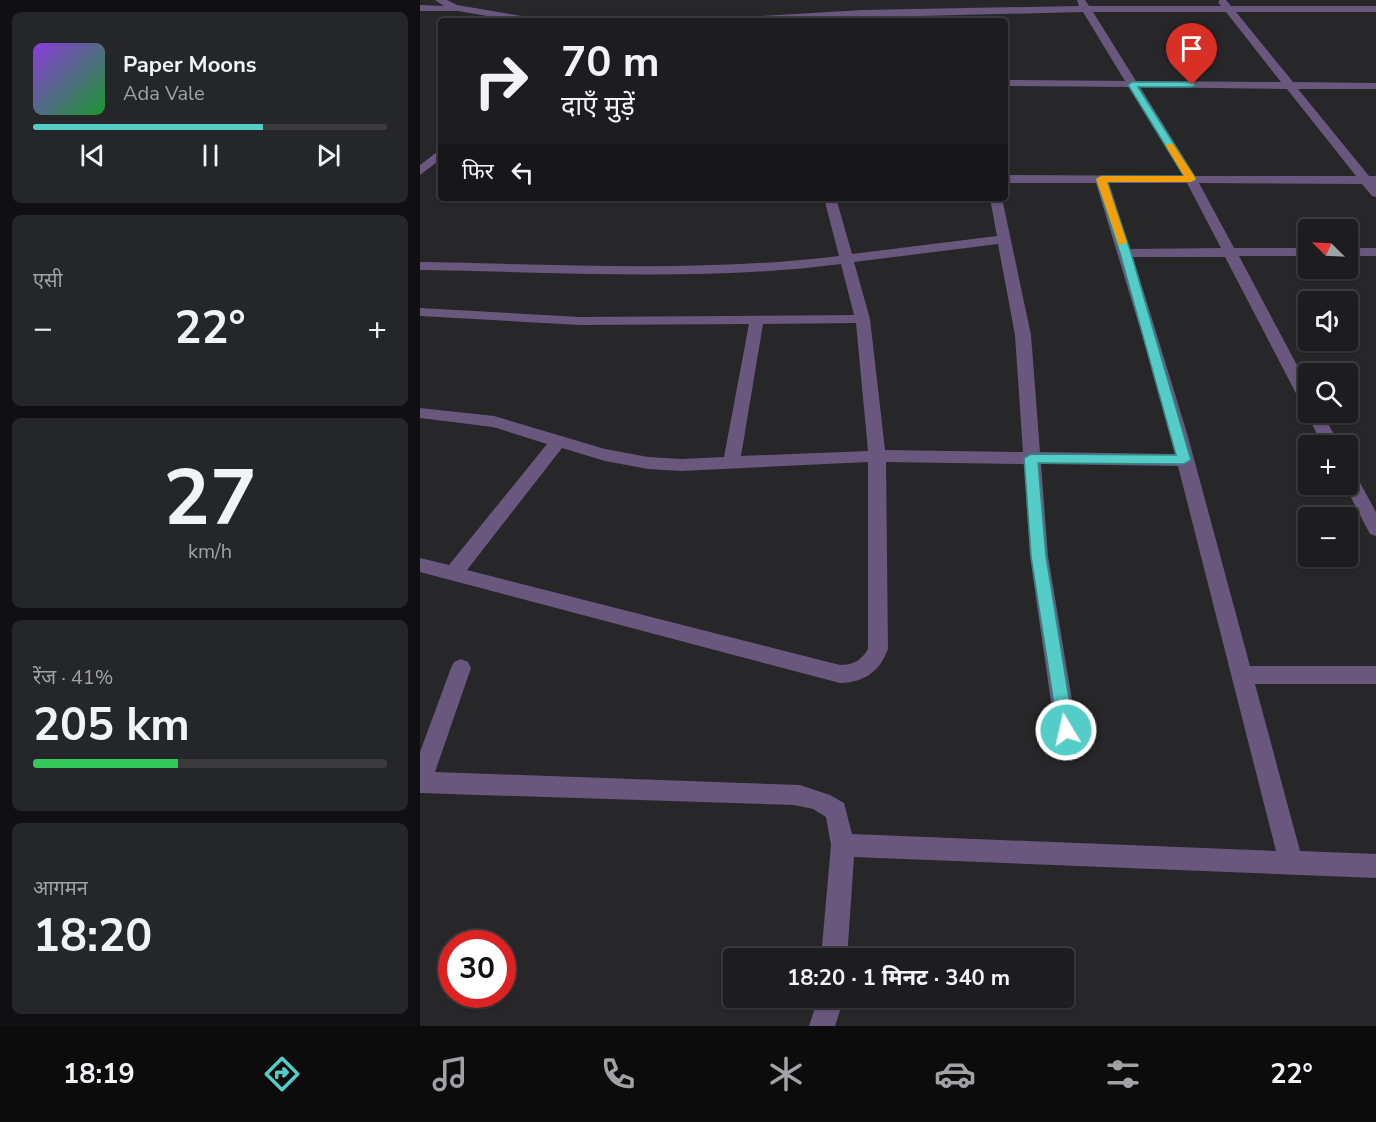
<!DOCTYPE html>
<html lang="hi">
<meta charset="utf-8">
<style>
:root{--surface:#1d1d20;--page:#252629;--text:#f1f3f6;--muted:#a0a2a5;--line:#3b3b3e;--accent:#54cdc8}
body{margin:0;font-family:"Nunito Sans","Noto Sans Devanagari",sans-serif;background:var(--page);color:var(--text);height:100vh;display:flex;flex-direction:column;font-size:22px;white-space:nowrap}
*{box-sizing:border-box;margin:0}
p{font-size:20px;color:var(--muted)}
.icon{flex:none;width:33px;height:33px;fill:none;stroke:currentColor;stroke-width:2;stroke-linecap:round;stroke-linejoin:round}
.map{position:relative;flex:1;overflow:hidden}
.drawer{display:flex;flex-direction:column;gap:12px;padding:12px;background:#101012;width:420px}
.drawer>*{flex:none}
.guide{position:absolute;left:18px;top:18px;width:570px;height:183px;border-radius:6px;box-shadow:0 2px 4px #0004,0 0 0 2px var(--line);background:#1d1d20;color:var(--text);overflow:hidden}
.needle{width:39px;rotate:294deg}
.tools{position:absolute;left:878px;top:219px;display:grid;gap:12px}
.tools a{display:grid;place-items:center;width:60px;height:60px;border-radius:6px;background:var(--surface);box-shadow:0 2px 4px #0004,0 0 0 2px var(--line);font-size:30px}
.speed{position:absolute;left:18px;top:930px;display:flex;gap:12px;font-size:30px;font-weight:700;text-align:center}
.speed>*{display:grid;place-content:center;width:78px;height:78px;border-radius:50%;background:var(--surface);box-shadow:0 2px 4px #0004,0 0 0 2px var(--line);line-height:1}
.speed .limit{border:9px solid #d22;background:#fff;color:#111}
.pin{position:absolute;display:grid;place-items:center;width:51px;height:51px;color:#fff;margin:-62px -26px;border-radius:50% 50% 50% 0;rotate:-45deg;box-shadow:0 0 6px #0007}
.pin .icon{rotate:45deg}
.me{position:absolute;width:66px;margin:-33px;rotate:351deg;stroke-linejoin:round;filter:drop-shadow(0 0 4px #0008)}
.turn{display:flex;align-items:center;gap:21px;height:126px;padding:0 24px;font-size:27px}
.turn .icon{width:78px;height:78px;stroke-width:2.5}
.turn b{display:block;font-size:42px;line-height:51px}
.then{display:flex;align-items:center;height:57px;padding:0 24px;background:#0003;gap:12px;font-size:22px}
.big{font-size:45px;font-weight:700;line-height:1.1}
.drawer .widget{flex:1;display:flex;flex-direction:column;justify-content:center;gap:9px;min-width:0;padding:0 21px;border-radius:9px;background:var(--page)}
.drawer .dial{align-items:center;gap:0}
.dial b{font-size:78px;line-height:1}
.song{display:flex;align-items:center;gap:18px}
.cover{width:72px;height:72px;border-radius:9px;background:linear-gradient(135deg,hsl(270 70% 55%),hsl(130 70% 35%))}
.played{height:6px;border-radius:3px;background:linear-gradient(90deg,var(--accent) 65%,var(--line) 65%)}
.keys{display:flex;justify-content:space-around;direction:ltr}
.heat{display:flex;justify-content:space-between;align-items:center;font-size:33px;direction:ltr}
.charge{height:9px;border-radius:4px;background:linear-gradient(90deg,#34c759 41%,var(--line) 0)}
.trip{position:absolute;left:303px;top:948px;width:351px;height:60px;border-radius:6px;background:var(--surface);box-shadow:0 2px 4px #0004,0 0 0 2px var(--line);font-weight:700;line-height:60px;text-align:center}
.dock{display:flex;height:96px;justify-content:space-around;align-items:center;background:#0c0c0d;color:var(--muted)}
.dock .icon{width:42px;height:42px}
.dock .current{color:var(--accent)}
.dock b{font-size:27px;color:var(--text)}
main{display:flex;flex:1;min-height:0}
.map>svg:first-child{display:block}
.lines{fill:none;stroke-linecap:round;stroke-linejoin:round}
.street{fill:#6a577e;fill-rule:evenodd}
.route{fill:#54cdc8;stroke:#378582;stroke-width:1.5}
.slow{fill:#f59e0b}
</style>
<main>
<section class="drawer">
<div class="widget">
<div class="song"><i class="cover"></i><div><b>Paper Moons</b><p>Ada Vale</p></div></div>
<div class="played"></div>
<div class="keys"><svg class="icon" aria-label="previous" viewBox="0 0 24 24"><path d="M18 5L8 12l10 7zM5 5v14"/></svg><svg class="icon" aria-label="pause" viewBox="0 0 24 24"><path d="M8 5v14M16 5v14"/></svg><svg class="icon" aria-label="next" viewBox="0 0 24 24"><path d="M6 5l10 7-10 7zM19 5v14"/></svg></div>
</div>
<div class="widget"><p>एसी</p>
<div class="heat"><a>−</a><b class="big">22°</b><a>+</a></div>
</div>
<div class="widget dial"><b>27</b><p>km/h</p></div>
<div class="widget"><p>रेंज · 41%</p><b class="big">205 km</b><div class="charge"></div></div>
<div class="widget"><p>आगमन</p><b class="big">18:20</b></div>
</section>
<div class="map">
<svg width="956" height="1026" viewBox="0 0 956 1026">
<rect width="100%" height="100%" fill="#27272a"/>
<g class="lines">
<g class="street">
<path d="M15,0H27L37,5L113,18L118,21H97L38,11H0V5L24,6Z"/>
<path d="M657,0H665L669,6H801L798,2L800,0H806L811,6H956V12H816L873,82L956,83V89H878L949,176H956V197L952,196L942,184L779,183L814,248H888V256H819L888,386V406L882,405L880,401L805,257H713L767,433L830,666H956V684H835L880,851L956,854V878L434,857L427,958H401L411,845L406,817L393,809L374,805L0,793V752L31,668L34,662L41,659L48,662L51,668L15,772L380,785L410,795L424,803L432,834L856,851L758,466L621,464L628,556L657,730L654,737L646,740L638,737L635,730L610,556L604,464L466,462L468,649C459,672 445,682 420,683L0,572V558L29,565L127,444L73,427L0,418V408L74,416L185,449L228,457L261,459L304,457L329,324L160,325L0,316V308L160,317L434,315L421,264C282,282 140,272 0,270V262C139,264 281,273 419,256L404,198H416L432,254L577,236L570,198H582L611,335L620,452L755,454L726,348L676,183H585V175L763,176L709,87L585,86V80L705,81L663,12L301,21L306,18L442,10L659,6ZM673,12H806L861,82L716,81ZM720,87L867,89L936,176H775ZM689,183H767L801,248L710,249ZM578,244L595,335L603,452L465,450L450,319L434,262ZM436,323L448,451L321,456L343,324ZM142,448L185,461L228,469L261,471L448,462V649C441,661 433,665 420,665L47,570Z"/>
<path d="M21,149V159L0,175V165Z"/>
<rect x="927" y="248" width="29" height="8"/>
<path d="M888,409V412H902L920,446H903L886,412Z"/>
<path d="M927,468L933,470L956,512V536L950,534L924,484H927Z"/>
<path d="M398,998H424L415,1026H389Z"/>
</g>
</g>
<path class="route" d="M712,82H772L776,85L772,87H718L776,179L774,181L687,182L711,253L771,460L764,464L618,463L626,556L654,730L652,735L646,737L640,735L638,730L611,556L604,458L611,454L756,455L700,253L676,179L681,176H764L708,85Z"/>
<path class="slow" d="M747,144H753L776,179L771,182H687L707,243L699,245L676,179L681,176H764L746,146Z"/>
</svg>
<div class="tools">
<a><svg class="needle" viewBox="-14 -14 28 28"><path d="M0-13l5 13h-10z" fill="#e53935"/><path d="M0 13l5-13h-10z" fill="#a0a2a5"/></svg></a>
<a><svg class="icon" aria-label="sound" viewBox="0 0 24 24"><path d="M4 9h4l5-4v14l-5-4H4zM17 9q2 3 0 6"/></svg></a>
<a><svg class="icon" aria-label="search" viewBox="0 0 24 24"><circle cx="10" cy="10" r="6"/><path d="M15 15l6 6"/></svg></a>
<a>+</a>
<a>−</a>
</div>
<div class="speed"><div class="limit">30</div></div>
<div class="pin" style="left:772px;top:85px;background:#d93025"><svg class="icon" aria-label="arrive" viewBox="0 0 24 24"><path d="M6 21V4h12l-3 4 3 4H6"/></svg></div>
<svg class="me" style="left:646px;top:730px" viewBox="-20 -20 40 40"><circle r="17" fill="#54cdc8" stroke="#fff" stroke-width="3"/><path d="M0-11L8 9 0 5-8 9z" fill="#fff"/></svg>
<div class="trip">18:20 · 1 मिनट · 340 m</div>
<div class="guide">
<div class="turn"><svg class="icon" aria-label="right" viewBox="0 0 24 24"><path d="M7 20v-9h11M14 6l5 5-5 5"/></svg><div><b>70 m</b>दाएँ मुड़ें</div></div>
<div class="then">फिर<svg class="icon" aria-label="left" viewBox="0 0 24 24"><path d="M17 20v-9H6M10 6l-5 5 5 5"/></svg></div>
</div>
</div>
</main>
<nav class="dock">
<b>18:19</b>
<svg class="icon current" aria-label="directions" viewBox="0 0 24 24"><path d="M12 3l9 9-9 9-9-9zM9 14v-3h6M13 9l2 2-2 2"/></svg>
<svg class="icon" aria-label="music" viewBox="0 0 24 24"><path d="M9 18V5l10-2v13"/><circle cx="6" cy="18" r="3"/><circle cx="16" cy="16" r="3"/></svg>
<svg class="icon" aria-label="phone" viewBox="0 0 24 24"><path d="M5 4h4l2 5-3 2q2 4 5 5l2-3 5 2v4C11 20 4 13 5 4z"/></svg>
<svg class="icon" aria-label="climate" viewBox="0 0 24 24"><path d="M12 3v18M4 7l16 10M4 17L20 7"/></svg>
<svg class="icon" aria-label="car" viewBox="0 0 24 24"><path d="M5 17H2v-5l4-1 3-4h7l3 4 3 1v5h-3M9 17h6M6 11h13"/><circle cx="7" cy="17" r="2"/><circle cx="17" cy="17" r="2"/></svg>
<svg class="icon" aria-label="filters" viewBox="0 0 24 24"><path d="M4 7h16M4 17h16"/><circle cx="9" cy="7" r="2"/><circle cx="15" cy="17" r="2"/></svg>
<b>22°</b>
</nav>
